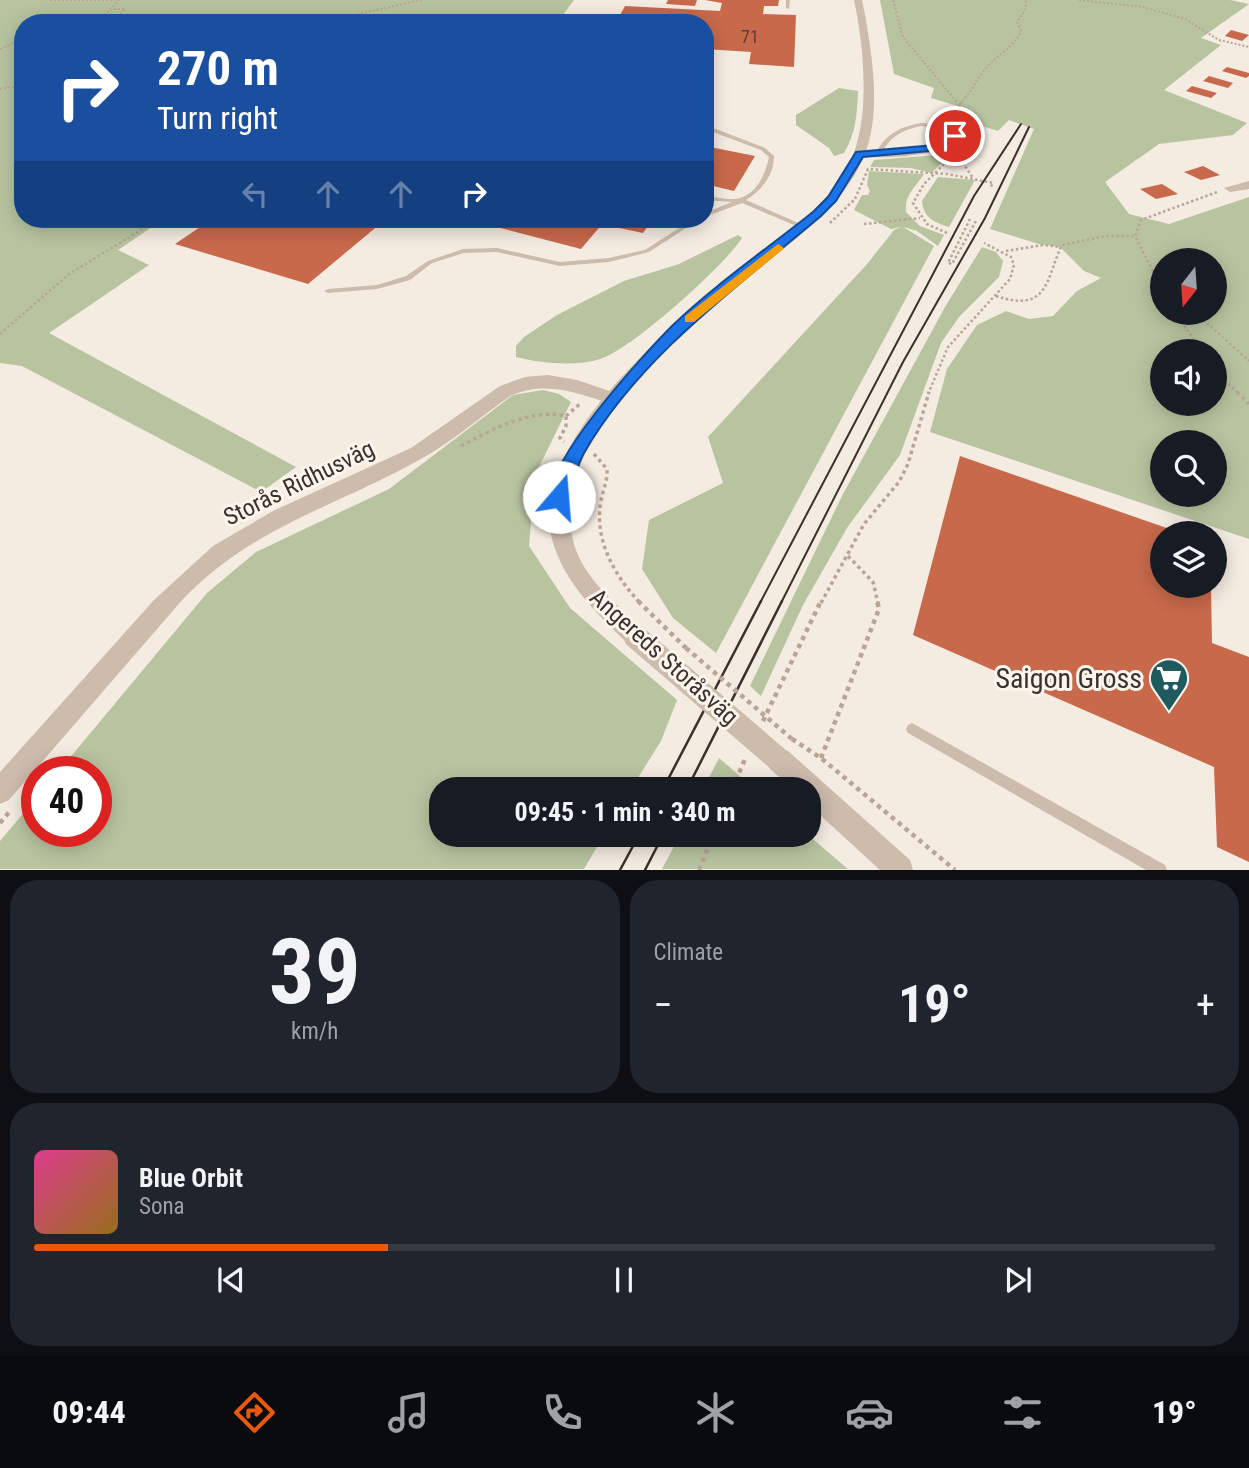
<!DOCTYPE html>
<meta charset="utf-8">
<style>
:root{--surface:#171b24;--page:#20242c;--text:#f1f3f6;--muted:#9ea1a6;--line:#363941;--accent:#ea580c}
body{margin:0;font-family:"Roboto Condensed",sans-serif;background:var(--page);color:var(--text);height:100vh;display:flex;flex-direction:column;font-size:26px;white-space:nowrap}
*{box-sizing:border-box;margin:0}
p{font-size:23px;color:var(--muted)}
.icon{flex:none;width:38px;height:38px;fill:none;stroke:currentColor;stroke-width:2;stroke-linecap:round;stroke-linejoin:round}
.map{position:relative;height:870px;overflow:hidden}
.drawer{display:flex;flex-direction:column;gap:10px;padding:10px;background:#0d0f14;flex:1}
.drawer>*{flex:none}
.guide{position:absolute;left:14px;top:14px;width:700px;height:214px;border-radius:28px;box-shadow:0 4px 18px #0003;background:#1a4fa0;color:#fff;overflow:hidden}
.needle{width:46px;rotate:197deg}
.fabs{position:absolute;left:1150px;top:248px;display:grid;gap:14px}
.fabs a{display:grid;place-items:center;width:77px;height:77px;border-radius:50%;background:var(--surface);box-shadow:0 4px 18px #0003;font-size:35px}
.speed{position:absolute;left:21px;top:756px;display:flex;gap:14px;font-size:35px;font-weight:700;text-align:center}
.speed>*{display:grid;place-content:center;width:91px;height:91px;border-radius:50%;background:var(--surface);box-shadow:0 4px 18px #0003;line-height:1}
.speed .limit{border:10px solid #d22;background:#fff;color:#111}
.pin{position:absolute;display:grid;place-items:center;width:60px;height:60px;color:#fff;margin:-30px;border:4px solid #fff;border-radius:50%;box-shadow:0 2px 7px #0007}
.me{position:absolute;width:77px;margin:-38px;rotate:18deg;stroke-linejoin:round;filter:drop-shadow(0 0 5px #0008)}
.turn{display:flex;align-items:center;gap:24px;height:147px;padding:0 28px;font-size:32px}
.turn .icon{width:91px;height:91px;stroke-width:2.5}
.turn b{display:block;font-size:49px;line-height:60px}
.lanes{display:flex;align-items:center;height:66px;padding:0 28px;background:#0003;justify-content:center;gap:35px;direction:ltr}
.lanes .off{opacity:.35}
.big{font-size:52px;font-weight:700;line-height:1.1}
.drawer .widget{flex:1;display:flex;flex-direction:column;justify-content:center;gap:10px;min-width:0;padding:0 24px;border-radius:28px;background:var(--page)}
.drawer .dial{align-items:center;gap:0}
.dial b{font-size:91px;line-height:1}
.song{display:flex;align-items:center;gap:21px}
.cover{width:84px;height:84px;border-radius:10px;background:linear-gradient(135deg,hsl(330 70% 55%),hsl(40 70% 35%))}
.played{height:7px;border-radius:4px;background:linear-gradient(90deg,var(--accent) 30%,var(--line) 30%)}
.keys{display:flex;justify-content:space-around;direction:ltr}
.heat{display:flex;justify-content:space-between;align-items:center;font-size:38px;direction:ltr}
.drawer .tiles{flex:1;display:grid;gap:10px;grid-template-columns:1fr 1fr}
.widget:last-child{grid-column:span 2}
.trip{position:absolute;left:429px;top:777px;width:392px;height:70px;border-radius:28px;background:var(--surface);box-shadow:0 4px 18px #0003;font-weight:700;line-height:70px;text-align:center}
.dock{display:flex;height:112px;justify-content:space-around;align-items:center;background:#090b0e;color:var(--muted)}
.dock .icon{width:49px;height:49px}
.dock .selected{color:var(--accent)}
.dock b{font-size:32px;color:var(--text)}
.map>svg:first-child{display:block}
.green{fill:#b8c4a0;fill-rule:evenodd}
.building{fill:#c8694b}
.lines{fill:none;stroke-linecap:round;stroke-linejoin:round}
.path-far3{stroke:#b9a596;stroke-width:2;stroke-dasharray:2 2;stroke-linecap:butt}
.path-far2{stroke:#b9a596;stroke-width:2.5;stroke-dasharray:2.5 2.5;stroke-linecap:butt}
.path-far1{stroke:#b9a596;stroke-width:3.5;stroke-dasharray:3.5 3.5;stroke-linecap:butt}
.path{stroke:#b9a596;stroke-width:4.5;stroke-dasharray:4.5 4.5;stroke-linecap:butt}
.service{fill:#cdbbac;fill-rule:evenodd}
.minor{fill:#cdbbac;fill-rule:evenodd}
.tertiary{fill:#cdbbac;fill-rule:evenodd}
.tram-far1{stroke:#3b302b;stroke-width:2}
.tram{stroke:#3b302b;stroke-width:2.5}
.path-bridge{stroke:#b9a596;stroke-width:4.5;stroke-dasharray:4.5 4.5;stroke-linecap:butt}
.tertiary-bridge{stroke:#cdbbac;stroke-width:24}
.route{fill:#1a73e8;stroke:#114b97;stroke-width:2}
.slow{fill:#f59e0b}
.labels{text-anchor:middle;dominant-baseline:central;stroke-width:6;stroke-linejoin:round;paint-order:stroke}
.far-number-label{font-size:18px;fill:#5e3e33}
.street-label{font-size:24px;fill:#3b302b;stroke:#fbf5ee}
.near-poi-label{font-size:28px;fill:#3b302b;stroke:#fbf5ee;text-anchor:end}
</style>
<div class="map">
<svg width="1249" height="870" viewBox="0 0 1249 870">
<rect width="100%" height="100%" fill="#f4ebe1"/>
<g class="green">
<path d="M0,0H574L557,23H23V219H164L118,250L149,265L49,333L296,467L261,492L22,366L0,363Z"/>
<path d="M880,0H1230L1249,4L1201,38L1221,45L1164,90L1247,123L1233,135L1159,144L1105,182L1129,214L1169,224L1249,197V539L930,432L947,369L977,325L1006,311L1029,319L1053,316L1077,291L1101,278L1084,271L1060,247L1039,244L990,229L1034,129L1009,120L998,131L973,123L967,109L931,98L934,88L894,74ZM1162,261H1214V313H1162ZM1162,352H1214V404H1162ZM1162,443H1214V495H1162Z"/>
<path d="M839,88L858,91C857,114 856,133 844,153L834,156L829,148L796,125V115Z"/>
<path d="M952,154L931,173L911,168L870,167L874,160Z"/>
<path d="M869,171L924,174C915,188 904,195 906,212L920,226L944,235L938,246L917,231L903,227L934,246L716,653L673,618L642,569L649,520L723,483L708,437L868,263L894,230L901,227L891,229L854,210L862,195H868L870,191L867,185Z"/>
<path d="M938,177L975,180L949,227C933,222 924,218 922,201Z"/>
<path d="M738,235L742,238C724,266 631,350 600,359C576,367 540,363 516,357V346L524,337L557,315L624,281L679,264Z"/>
<path d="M982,247L996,252L1003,261L999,277L959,317L941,343L900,455L847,528L803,605L761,696L750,686L842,496L945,307Z"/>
<path d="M543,390L559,394L571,402L535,475L529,546L570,608L677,700L661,741L631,789H441V835H604L584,869H0V841L37,797V831H96V772H58L207,593L256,552L389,489L513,395Z"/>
<path d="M719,758L755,789H703Z"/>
<path d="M680,835H808L848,869H662Z"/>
</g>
<g class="building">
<path d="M668,0H697L695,6L666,4Z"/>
<path d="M705,0H779L778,6H764L763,14L796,15L794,67L749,64L751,52L705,49V23H621L623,18L619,17L625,6L720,11L722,3Z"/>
<path d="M1231,30L1249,35L1242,41L1225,36Z"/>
<path d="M1227,67L1249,73V76L1246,78L1222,71Z"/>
<path d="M1209,76L1233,83L1228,88L1203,81Z"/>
<path d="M1192,86L1217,93L1211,98L1186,91Z"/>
<path d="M705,146L755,156L734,191L705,184Z"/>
<path d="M1203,166L1220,175L1201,180L1184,172Z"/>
<path d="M1162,184L1178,194L1156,199L1140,189Z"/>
<path d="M212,219H386L308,284L175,244Z"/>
<path d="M466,219H585L603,223L581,249Z"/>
<path d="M608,219H653L643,233L619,228L622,223Z"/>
<path d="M960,456L1181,533L1162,534V586H1211L1212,643L1249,657V862L1217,847L1214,767L913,635Z"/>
</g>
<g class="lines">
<g class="path-far3">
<path d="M50,0H117"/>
<path d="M893,0L903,37L956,101"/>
<path d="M1079,0L1143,7L1185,19L1219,40L1249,47"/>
<path d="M114,9H125L119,15L130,23"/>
<path d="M77,23L107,13L119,0"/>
<path d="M318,23L421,0"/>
<path d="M0,49L23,39"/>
<path d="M0,89L23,85"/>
<path d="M962,101C971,92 975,83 982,73C993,57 1013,49 1021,31L1017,22L1025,10L1026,0"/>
</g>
<g class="path-far2">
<path d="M955,100C966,113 971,120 965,137"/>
<path d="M960,104L964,100"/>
<path d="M957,154L973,178"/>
<path d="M970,219L948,263L952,264L976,221"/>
<path d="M830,223L855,199L868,169L947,174L993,183L990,188"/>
<path d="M864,224L920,218"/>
<path d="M947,233L927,224L913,203L924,184L948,160"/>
<path d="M1006,251L1043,245L1061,247"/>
<path d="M1162,289L1135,236L1141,220L1217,192"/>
<path d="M996,296C1050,314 1046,277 1062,245L1106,236H1135"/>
<path d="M1176,313L1202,352"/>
<path d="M1196,313L1249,361"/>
<path d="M0,334L69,274L159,219"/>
<path d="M1214,370L1239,394"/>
<path d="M928,394L948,347L1010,279L1014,265L1011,257L984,243"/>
</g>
<g class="path-far1">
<path d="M1237,392L1249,404"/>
<path d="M566,416L581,403"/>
<path d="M461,446C492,430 530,408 566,416V426L560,438L564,442"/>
<path d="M594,454L607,469C608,482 601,494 600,507C596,544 616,577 640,603"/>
<path d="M848,556L873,582L878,603"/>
<path d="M821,603L864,524L899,482L908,464L929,392"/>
</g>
<g class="path">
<path d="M638,601L686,648"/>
<path d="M763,721L821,601"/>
<path d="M792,739L821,758L955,870"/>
<path d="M821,758L879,609L877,601"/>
<path d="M732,789L746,757"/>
<path d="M0,823L10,811"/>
<path d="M699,870L713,835"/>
</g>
<g class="service">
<path d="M786,0H790L789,9L786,8Z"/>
<path d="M922,123C936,124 946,127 957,135L955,147C931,154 879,162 857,154L860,152L876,153C886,133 902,126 922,123ZM922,126C934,128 942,130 952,137L950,145L919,151L882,153C890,136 904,129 922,126Z"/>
<path d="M705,125L765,148L774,156C774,175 762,190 746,200L805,226V228H801L742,203L705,217V213L732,202L705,200V196C714,197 732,201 740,198C757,193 766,173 769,157L761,150L705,129Z"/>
<path d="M693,219H700L649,252L609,262L560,266L497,252L464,253L432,263L410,280L377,289L328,293L324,291L328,289L377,285L406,276L428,261L463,249L497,248L560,262L609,258L645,250Z"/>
<path d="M912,723L1165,865L1167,870H1146L908,733L906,729L908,725Z"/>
</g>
<g class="minor">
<path d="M1249,181V189L1230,192L1224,188Z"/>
<path d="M548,375L577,380L621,395L623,399L615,405C579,394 549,380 512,395C481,416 454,441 421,459C335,507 254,526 183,599L9,800L0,804V772L154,600L213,546L273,511L411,448L500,386L525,377Z"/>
</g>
<g class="tertiary">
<path d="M854,0H862L865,15C873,61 882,118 862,161C841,207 797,237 760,268C688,328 545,437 574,544C584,580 618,605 644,630L647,637L644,644L636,647L628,644C599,615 570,589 555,549C517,445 681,318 750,262C786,233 829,205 850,162C871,119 864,46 854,0Z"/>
<path d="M779,748L788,751L910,860L913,870H880L808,804V789H793L770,769L767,760L770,751Z"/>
</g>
<g class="tram-far1">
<path d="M760,603L974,196L1021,124"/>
<path d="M781,603L903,362L985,218L1029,127"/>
</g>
<g class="tram">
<path d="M663,789L761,601"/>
<path d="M687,789L782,601"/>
<path d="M620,870L639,835"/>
<path d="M645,870L663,835"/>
</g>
<path class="path-bridge" d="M686,648L792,739"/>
<path class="tertiary-bridge" d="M636,637L779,760"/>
</g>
<path class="route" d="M955,133L961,141L952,149L863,157L836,201L821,216C738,286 639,357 584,453C575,469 573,486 565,502H553C536,470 648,350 672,326C713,286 768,248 813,212L828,197L856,152L946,144Z"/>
<path class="slow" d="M778,244L784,248L782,250L694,322H685V316Z"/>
<defs>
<g id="supermarket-pin" transform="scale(2.0125)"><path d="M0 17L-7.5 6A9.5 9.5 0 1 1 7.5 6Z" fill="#1f5a5e" stroke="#fbf5ee"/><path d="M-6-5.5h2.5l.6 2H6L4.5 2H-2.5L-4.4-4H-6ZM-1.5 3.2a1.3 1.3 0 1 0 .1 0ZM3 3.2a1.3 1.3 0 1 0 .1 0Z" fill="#fff"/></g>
</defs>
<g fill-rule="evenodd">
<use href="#supermarket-pin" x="1169" y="678"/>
</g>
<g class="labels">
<g class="far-number-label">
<text x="750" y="36">71</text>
</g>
<g class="street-label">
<text transform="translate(299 483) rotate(-26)">Storås Ridhusväg</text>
<text transform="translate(664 657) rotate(42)">Angereds Storåsväg</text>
</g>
<g class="near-poi-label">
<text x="1142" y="678">Saigon Gross</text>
</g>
</g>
</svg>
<div class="fabs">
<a><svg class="needle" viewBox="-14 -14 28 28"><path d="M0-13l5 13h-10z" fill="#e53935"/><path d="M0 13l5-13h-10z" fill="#9ea1a6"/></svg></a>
<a><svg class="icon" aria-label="sound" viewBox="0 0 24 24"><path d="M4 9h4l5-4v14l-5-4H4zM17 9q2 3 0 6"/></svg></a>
<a><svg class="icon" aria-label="search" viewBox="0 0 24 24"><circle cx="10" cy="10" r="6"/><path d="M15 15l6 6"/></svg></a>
<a><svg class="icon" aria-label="layers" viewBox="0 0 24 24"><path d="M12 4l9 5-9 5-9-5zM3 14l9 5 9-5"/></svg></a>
</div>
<div class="speed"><div class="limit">40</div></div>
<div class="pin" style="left:955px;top:136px;background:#d93025"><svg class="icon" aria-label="arrive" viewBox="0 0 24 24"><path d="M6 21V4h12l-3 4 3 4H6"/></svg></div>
<svg class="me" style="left:559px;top:497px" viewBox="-20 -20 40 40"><circle r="19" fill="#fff"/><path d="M0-13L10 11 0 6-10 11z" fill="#1a73e8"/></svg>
<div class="trip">09:45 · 1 min · 340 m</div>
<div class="guide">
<div class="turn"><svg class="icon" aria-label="right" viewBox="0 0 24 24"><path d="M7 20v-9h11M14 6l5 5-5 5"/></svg><div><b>270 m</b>Turn right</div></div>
<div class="lanes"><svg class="icon off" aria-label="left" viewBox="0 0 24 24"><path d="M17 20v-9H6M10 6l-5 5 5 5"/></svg><svg class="icon off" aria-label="ahead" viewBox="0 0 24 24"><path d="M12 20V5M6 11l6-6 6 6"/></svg><svg class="icon off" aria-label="ahead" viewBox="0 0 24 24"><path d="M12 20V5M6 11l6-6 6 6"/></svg><svg class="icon" aria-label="right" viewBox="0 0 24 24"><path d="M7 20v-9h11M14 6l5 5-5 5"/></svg></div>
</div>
</div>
<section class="drawer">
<div class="tiles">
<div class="widget dial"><b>39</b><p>km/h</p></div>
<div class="widget"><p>Climate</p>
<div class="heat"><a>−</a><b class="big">19°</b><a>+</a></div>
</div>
<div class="widget">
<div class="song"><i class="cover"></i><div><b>Blue Orbit</b><p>Sona</p></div></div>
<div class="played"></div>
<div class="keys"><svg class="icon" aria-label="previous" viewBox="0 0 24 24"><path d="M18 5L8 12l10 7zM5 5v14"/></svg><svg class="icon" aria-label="pause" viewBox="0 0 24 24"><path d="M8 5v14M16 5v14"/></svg><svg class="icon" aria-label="next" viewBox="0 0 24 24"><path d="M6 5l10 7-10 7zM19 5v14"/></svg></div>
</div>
</div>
</section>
<nav class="dock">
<b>09:44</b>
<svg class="icon selected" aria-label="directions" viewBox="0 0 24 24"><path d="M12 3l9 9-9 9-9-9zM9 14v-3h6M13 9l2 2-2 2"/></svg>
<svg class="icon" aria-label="music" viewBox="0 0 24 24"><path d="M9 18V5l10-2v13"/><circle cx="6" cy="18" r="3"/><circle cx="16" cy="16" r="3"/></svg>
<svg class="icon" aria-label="phone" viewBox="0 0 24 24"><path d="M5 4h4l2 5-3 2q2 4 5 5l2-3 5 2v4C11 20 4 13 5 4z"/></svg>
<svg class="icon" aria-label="climate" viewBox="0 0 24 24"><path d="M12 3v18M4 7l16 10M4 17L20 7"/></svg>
<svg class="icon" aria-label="car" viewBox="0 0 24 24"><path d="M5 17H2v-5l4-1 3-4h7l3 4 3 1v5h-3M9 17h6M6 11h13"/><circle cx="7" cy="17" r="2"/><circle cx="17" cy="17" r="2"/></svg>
<svg class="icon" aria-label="filters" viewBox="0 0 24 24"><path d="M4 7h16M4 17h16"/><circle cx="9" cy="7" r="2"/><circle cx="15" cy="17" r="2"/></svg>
<b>19°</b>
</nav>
